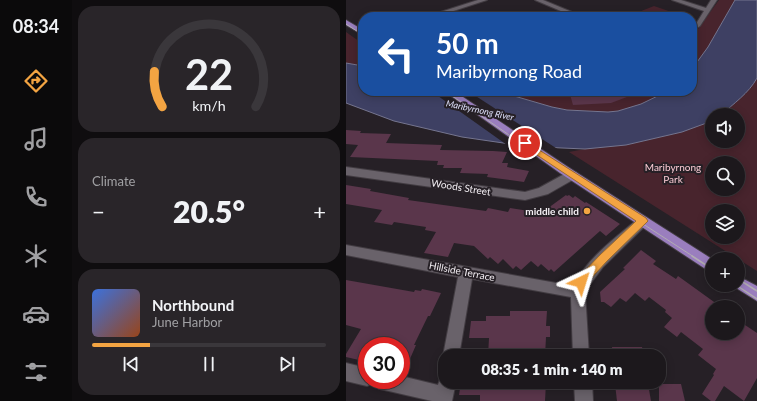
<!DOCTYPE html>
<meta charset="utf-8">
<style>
:root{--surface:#1c181c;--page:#292529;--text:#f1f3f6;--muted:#a0a0a3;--line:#3a373b;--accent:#f3a442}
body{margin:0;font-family:Lato,sans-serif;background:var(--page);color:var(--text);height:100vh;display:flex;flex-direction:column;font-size:15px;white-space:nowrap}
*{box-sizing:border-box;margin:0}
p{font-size:13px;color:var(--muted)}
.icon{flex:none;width:22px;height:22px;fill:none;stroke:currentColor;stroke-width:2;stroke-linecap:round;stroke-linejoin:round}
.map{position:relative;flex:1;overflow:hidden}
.sheet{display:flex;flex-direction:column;gap:6px;padding:6px;background:#0f0d0f;width:274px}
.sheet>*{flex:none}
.hud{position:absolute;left:12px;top:12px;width:339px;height:84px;border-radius:16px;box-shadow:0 2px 10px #0003,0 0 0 1px var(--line);background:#1a4fa0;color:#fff;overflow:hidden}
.fabs{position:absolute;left:359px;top:108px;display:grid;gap:8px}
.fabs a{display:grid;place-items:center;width:40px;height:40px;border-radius:50%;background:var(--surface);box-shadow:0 2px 10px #0003,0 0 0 1px var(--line);font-size:20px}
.speed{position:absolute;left:12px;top:337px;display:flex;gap:8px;font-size:20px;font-weight:700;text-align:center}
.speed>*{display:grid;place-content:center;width:52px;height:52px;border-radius:50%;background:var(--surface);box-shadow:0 2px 10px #0003,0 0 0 1px var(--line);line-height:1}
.speed .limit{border:6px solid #d22;background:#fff;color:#111}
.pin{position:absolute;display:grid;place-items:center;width:34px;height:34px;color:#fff;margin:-17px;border:2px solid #fff;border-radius:50%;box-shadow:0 1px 4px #0007}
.me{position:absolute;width:44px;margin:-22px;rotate:41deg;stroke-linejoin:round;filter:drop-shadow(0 0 3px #0008)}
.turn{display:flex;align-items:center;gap:14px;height:84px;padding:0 12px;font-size:18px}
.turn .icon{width:52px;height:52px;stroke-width:2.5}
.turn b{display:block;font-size:28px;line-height:34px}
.big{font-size:30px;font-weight:800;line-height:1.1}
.sheet .tile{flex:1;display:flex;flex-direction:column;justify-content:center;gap:6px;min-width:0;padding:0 14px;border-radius:16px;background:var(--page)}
.sheet .dial{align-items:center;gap:0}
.dial svg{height:104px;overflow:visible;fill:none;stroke:var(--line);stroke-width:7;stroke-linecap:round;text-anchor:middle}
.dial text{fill:var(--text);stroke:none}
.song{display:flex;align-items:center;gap:12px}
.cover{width:48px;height:48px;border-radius:6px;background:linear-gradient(135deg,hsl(220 70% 55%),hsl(20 70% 35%))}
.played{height:4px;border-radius:2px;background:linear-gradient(90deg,var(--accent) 25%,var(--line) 25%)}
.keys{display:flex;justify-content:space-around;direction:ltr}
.heat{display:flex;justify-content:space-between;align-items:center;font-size:22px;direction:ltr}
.trip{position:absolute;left:92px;top:349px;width:228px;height:40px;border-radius:16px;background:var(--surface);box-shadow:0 2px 10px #0003,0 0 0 1px var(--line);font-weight:800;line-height:40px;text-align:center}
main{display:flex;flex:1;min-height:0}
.tabs{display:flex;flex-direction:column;width:72px;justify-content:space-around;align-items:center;background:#0b0a0b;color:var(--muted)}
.tabs .icon{width:28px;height:28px}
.tabs .on{color:var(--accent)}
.tabs b{font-size:18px;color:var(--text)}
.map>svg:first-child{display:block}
.green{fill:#48242d;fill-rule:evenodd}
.water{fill:#3e4063;stroke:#75758f}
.pier{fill:#262026}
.building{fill:#5a364b}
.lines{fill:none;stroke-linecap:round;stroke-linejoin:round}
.minor-casing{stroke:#423c42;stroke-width:2}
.major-casing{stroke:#423c42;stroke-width:2}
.minor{fill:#69626a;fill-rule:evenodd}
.major{fill:#9a7ebe;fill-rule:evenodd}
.tram-far1{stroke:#b1acb1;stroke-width:1}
.tram{stroke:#b1acb1;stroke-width:1.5}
.route{fill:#f3a442;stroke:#9e6b2b}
.poi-dot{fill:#f3a442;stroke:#262026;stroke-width:1.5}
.labels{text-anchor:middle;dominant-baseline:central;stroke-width:4;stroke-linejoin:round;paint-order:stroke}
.far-water-label{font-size:9px;font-style:italic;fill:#dfe1fb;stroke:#262026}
.park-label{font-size:10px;fill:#facbd4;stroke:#262026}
.street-label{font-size:10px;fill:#f5f0f5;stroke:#262026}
.poi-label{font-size:10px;font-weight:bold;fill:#f5f0f5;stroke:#262026;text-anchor:end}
</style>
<main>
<nav class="tabs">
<b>08:34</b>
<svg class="icon on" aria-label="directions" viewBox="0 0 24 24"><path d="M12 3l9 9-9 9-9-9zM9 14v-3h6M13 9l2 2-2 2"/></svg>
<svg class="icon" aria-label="music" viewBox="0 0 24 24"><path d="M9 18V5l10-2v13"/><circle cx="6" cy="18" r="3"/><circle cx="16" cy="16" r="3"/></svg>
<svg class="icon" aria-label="phone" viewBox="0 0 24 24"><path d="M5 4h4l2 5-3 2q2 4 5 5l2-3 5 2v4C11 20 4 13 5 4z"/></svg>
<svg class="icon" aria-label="climate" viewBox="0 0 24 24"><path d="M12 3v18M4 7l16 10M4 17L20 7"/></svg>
<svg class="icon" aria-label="car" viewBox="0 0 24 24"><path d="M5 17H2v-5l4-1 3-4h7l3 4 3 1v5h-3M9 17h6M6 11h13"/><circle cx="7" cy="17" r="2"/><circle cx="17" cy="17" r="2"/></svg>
<svg class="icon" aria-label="filters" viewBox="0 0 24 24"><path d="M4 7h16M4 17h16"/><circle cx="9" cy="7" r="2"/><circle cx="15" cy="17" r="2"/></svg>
</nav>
<section class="sheet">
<div class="tile dial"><svg viewBox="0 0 100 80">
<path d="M14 69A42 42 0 1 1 86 69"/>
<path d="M14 69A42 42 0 0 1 8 42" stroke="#f3a442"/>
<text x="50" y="56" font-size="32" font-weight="700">22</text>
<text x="50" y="72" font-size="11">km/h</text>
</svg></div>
<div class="tile"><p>Climate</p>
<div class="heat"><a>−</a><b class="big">20.5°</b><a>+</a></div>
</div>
<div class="tile">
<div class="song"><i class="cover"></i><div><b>Northbound</b><p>June Harbor</p></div></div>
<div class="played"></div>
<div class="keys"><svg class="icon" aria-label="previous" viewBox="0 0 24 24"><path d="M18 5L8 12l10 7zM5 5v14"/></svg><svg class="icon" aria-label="pause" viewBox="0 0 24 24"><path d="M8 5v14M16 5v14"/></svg><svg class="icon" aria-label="next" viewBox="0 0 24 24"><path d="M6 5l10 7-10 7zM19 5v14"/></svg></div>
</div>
</section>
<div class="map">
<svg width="411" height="401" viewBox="0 0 411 401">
<rect width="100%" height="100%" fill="#262026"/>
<g class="green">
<path d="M373,0H389L362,47L346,69V31L352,29Z"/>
<path d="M308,6L340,17H280Z"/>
<path d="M0,32L17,44V66L0,63Z"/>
<path d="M411,78V271L223,152L239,149L280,145L336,132L366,121V141H392V115H375C387,104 403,93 411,78ZM366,163H392V189H366ZM366,211H392V237H366Z"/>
<path d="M151,91H322L295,104L272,111L262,112L221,110L206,107Z"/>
</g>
<path class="water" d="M389,0H411V78C403,93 387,104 375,115H366V121L336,132L280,145L239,149L216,148L178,146L116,137L48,121L0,103V63L17,66V91H151L206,107L221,110L262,112L272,111L295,104L322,91H346V69L362,47Z"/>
<path class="pier" d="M85,91H122L213,150L178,148L161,145Z"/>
<g class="building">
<path d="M223,91H294V92L265,103L227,105Z"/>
<path d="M0,130L15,131L14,133L45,134L40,143L96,145L94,150L147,151L161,152L156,163H162L161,167L183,171L178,182L141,177L142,174L114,173L116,168H97L98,165H91L92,161L4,157L12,145L0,144Z"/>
<path d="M0,185L25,189L24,191L63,198L62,200L140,211L142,208L162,212L164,208L183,211L188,208L198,211L220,195L221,196L223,195L227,198L229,196L239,203L240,202L274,224L260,236L254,231L208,272L205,269L203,271L195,264L192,267L185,261L175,270L170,266L167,269L157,259L152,264L144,257L142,259L128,246L108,243L102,257L78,253L90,232L79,230L80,227L48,222L46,225L28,222L36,210L0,204Z"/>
<path d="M295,250L310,261L307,264L330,279L332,276L375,307H366V333H393L399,325L411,333V378L398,401L378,386L369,401H365L356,394L368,375L367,374L370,369L352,355L357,349L335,332L331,337L318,327L326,318L319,312L320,310L303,297L299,301L289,293L280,302L274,298L265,307L258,302H255L254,292L279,269L277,268Z"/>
<path d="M0,280L68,292L69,290L75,291L76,289L95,293L84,316H82L68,345H70L57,375H55V346H21L13,360L0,357V354L15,329L0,325Z"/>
<path d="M164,311H201L200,326H204V337H200L199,356H142L143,338H123L125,321H140V316H164Z"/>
<path d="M266,347H296L298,356H267Z"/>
<path d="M115,382H196L200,383L199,401H134V395H113Z"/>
<path d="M269,384H302L305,401H271Z"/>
<path d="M313,384H335L339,401H313Z"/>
</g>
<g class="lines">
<g class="minor-casing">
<g id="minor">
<path d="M132,0H141L89,17H79Z"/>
<path d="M189,0H197L238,17H229Z"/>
<path d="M326,0H335L360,8L365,0H371L354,26L346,31V26L350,24L358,11Z"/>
<path d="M0,167L179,192L193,188L222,172H230L232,175L230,178L202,194L179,200L0,175Z"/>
<path d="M297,216L301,218L303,221L301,224L257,267L239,291L243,356H227L225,297L126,279L113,356H99V362L97,356L112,277L0,255V245L216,284H228C243,257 269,238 293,218Z"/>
<path d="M0,363L21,368V380H55V376L92,385L95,376L99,374V382H110L106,401H86L34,389L28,386L27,383L21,386L0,381Z"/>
<path d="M228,382H246L247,401H229Z"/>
</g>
</g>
<g class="major-casing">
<g id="major">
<path d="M0,20L17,30V35L0,25Z"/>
<path d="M98,91H108L222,167L366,259V272L361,270L214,173Z"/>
<path d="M392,276L411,286V301L387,286L386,285H392Z"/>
</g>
</g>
<use href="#minor" class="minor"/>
<use href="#major" class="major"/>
<g class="tram-far1">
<path d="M0,24L17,35"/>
<path d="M99,91L223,176L348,257"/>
</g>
<g class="tram">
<path d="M346,256L366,269"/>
<path d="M392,279L411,291"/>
<path d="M390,285L411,299"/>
</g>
</g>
<path class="route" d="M179,141L300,218L302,221L261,261L239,285L235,287L231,285L230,282L231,279L254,255L290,221L176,145L175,143Z"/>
<circle class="poi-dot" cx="241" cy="211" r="4"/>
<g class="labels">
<g class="far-water-label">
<text transform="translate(134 110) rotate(12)">Maribyrnong River</text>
</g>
<g class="park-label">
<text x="327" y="167">Maribyrnong<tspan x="327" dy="12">Park</tspan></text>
</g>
<g class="street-label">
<text transform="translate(115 187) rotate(9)">Woods Street</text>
<text transform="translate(116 271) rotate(11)">Hillside Terrace</text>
</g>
<g class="poi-label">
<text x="233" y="211">middle child</text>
</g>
</g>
</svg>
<div class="fabs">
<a><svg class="icon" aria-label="sound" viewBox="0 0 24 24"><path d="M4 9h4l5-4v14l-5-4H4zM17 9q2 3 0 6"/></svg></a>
<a><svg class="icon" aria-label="search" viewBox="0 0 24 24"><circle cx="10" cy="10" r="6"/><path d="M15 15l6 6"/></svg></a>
<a><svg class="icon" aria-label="layers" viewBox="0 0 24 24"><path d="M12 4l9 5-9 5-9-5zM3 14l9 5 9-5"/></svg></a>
<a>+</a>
<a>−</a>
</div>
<div class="speed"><div class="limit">30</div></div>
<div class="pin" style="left:179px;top:143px;background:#d93025"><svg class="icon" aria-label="arrive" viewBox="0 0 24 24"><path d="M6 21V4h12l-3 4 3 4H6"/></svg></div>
<svg class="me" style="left:235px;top:282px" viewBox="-20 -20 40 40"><path d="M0-17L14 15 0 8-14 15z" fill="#f3a442" stroke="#fff" stroke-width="4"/></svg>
<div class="trip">08:35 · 1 min · 140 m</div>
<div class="hud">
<div class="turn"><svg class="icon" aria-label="left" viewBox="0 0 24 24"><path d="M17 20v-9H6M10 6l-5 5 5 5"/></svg><div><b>50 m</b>Maribyrnong Road</div></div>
</div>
</div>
</main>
